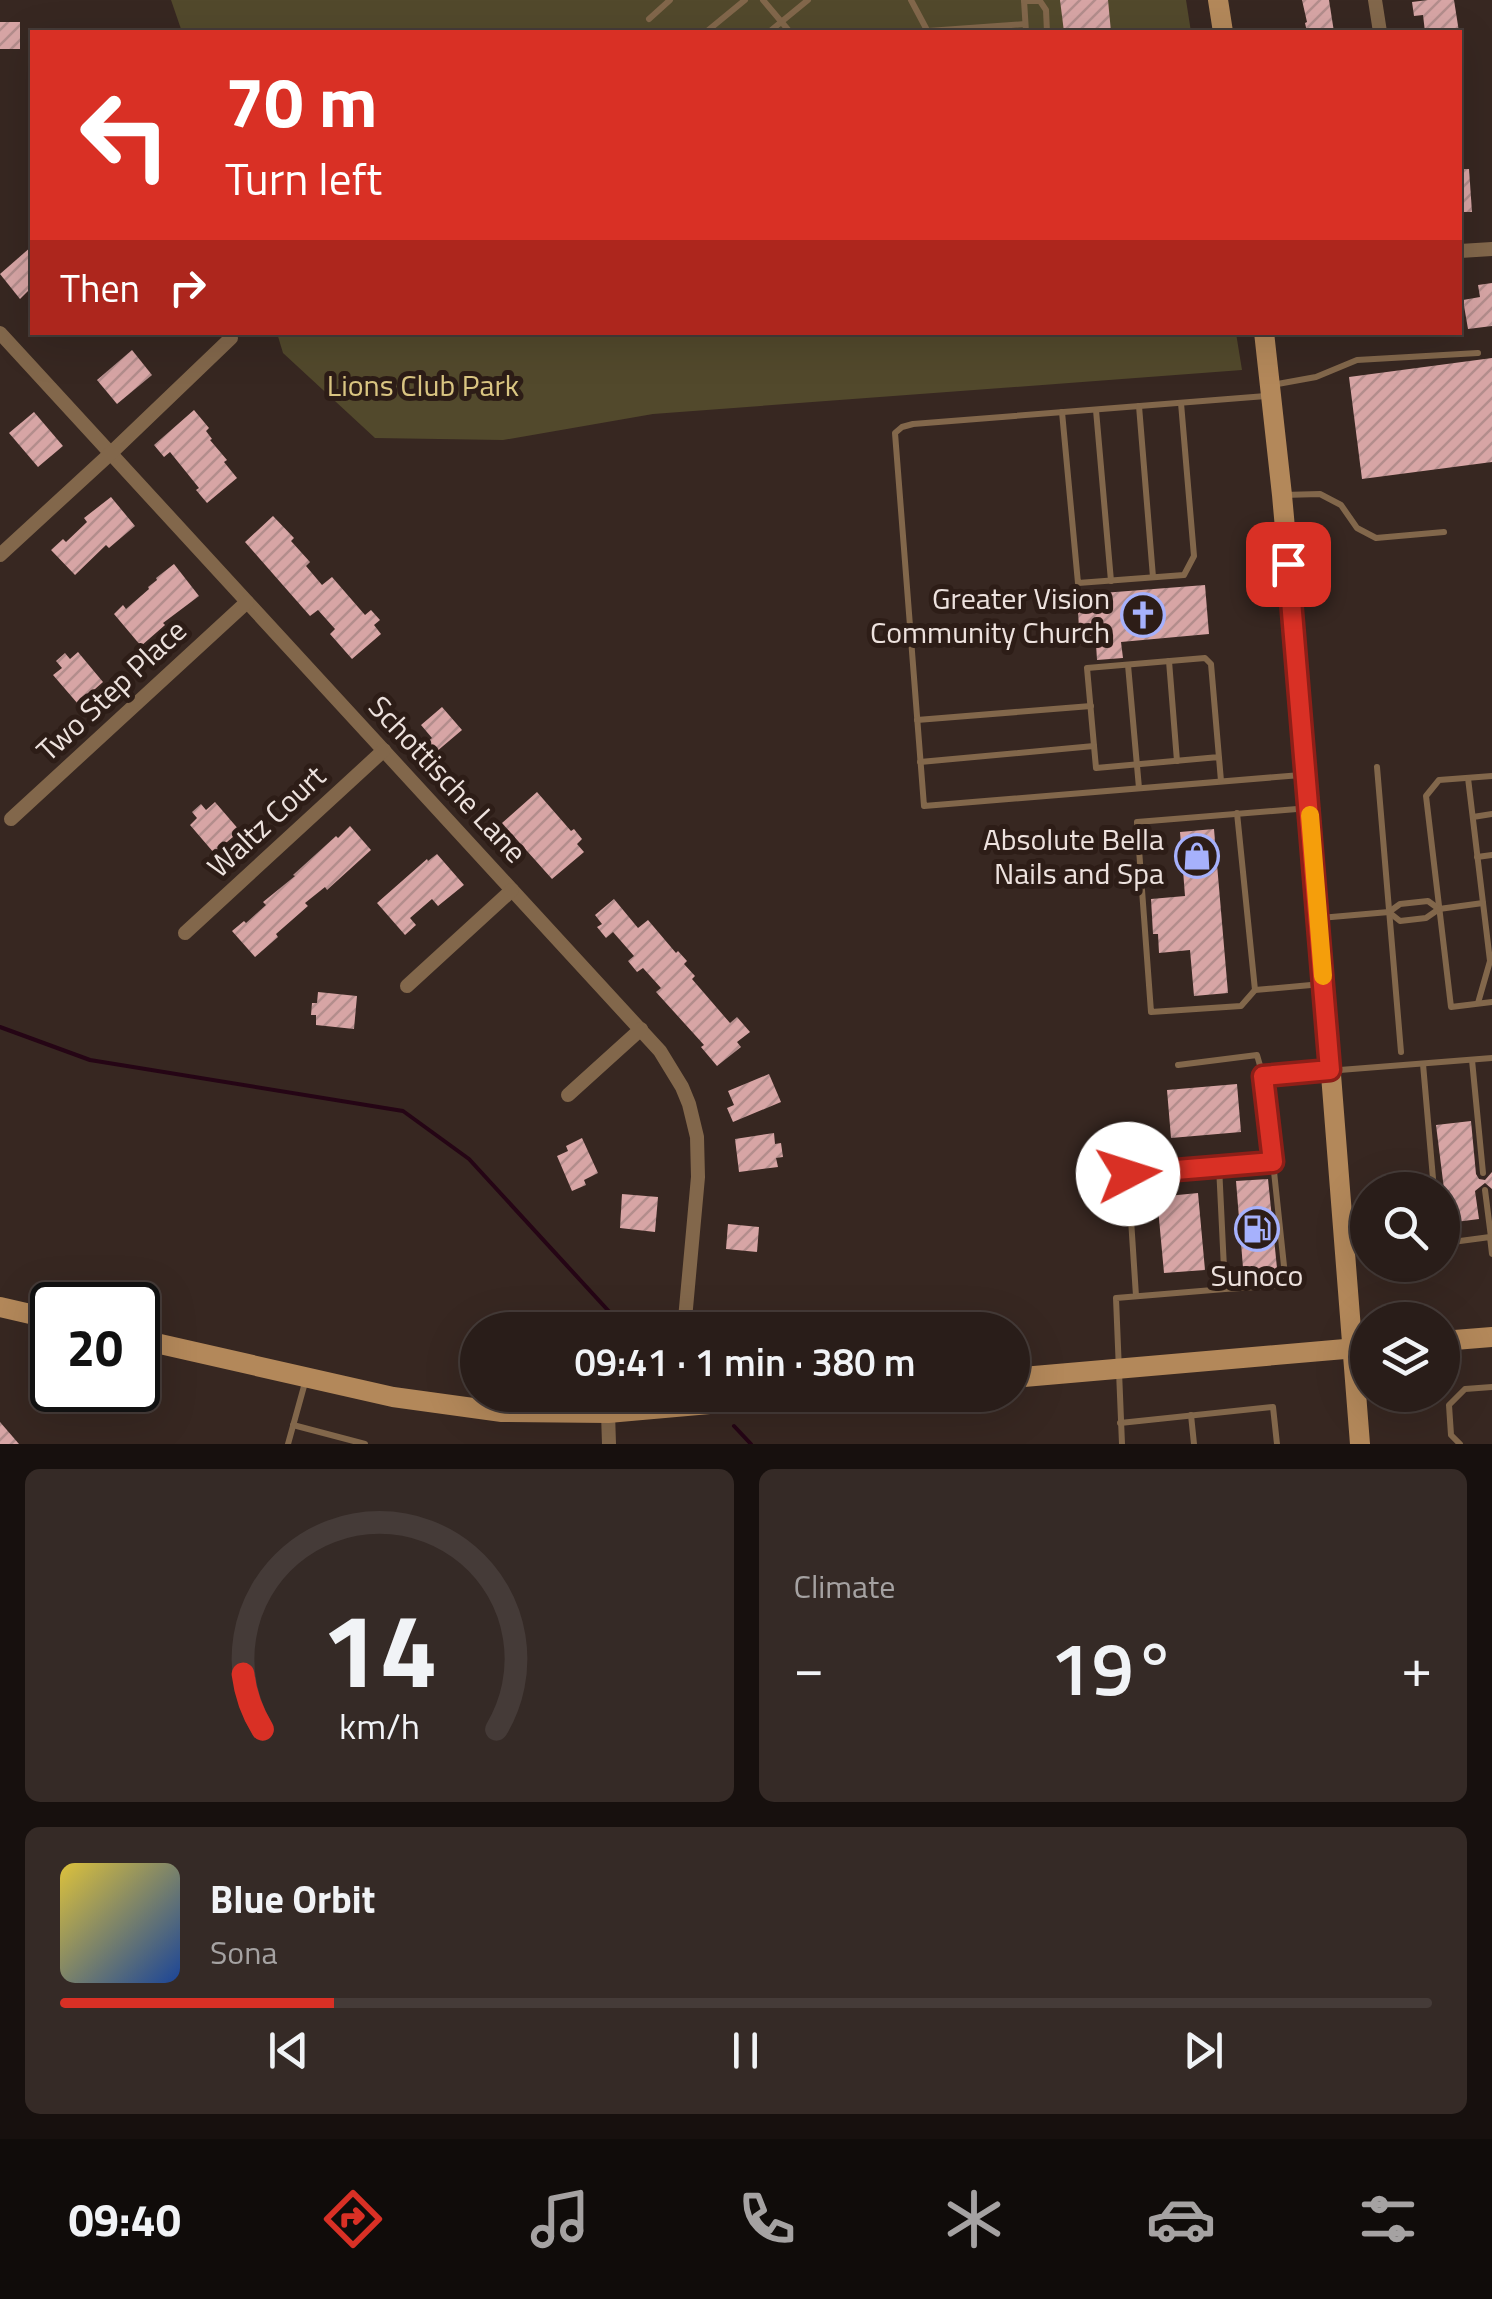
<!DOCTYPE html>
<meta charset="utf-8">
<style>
:root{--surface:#291d19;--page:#352a26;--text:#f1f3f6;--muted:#a5a2a2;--line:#453b38;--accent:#d93025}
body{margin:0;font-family:"Titillium Web",sans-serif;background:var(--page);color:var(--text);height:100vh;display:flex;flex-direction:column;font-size:38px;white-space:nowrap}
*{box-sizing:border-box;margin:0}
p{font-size:32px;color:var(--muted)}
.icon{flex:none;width:55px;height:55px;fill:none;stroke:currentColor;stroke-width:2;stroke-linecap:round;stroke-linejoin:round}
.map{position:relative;height:1444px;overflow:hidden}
.side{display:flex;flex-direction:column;gap:25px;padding:25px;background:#17100e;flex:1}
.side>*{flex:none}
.banner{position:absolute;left:30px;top:30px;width:1432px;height:305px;border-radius:0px;box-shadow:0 10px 40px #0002,0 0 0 2px var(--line);background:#d93025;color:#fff;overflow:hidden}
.buttons{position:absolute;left:1350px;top:1172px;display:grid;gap:20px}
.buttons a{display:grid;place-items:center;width:110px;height:110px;border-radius:50%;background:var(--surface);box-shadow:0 10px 40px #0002,0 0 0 2px var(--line);font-size:50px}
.speed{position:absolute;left:30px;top:1282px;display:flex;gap:20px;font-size:50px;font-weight:700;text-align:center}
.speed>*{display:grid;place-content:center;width:130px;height:130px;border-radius:50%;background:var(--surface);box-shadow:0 10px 40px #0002,0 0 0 2px var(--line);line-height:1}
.speed .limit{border:5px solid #111;border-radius:15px;background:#fff;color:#111}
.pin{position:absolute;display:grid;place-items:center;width:85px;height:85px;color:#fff;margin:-42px;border-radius:20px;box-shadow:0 5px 15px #0006}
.me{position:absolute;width:110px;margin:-55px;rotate:85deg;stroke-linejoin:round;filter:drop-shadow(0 0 8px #0008)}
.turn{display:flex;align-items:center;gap:35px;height:210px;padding:0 30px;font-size:45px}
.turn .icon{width:130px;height:130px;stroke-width:2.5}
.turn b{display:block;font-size:70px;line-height:85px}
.then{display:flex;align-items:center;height:95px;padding:0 30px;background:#0003;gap:20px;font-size:38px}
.big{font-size:75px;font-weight:600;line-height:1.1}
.side .widget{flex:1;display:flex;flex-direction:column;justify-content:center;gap:15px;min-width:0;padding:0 35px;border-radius:15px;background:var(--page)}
.side .dial{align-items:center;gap:0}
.dial svg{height:260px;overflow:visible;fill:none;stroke:var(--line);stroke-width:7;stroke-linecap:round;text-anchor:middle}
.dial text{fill:var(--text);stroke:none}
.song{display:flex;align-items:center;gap:30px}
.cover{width:120px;height:120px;border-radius:15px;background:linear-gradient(135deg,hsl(50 70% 55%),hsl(220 70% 35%))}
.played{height:10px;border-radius:5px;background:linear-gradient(90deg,var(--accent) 20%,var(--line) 20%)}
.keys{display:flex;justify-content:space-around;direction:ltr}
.heat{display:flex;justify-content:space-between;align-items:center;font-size:55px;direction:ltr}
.side .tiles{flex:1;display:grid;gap:25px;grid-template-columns:1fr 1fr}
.widget:last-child{grid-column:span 2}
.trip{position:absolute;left:460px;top:1312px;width:570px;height:100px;border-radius:50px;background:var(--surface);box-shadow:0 10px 40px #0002,0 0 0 2px var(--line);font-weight:600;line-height:100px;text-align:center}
.tabs{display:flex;height:160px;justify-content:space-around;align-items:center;background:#100c0a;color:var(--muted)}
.tabs .icon{width:70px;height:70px}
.tabs .active{color:var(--accent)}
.tabs b{font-size:45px;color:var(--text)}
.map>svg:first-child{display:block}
.green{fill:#52492c}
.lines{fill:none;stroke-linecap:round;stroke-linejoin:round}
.stream{stroke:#250515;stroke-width:4}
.building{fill:url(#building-hatch)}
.service{stroke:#82674b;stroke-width:6}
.minor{stroke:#82674b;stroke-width:14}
.secondary{stroke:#b3885a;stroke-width:20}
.route-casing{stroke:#8d1f18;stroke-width:25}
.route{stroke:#d93025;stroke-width:18}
.slow{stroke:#f59e0b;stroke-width:18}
.labels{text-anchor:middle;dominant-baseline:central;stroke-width:10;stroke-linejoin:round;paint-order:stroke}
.park-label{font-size:30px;fill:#dac582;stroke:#2d1d17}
.poi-label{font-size:30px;fill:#ede2de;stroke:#2d1d17;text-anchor:end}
.street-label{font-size:30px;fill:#ede2de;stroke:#2d1d17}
</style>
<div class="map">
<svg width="1492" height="1444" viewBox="0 0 1492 1444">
<defs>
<pattern id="building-hatch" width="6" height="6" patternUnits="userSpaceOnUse" patternTransform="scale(2.5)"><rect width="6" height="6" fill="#d7a5a5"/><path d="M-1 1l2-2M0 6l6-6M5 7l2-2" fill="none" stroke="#b38d8c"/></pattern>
</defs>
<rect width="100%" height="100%" fill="#372721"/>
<g class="green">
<path d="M171,0H1186L1191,32H182Z"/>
<path d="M1236,333L1242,370L653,414L503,440L375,438L283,353L277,333Z"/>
</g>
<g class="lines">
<g class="stream">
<path d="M0,1027L90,1060L403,1111L469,1159L626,1330"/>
<path d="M734,1426L751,1444"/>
</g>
</g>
<g class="building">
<path d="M1060,0H1108L1111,32H1064Z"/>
<path d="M1302,0H1329L1334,32H1307L1305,23L1307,22Z"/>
<path d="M1428,0H1454L1459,32H1425L1423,15L1414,16L1412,2Z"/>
<rect x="0" y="22" width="20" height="27"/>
<path d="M1460,169H1469L1472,212H1460Z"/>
<path d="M32,246V287L20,299L0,274Z"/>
<path d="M1492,283V326L1468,329L1463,300L1480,297L1478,285Z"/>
<path d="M132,350L152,375L117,404L97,380Z"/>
<path d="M1492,358V462L1362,479L1349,377Z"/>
<path d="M194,410L209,428L206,431L212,439L210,440L227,460L224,462L237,478L207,503L196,490L199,488L170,452L164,457L154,445Z"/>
<path d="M34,412L63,446L38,467L9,433Z"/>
<path d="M111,497L135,526L109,548L106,545L75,575L51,550L63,539L66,542L87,522L84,518Z"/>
<path d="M273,516L294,538L291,541L310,562L306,566L322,585L332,577L365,615L371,610L380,620L374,625L381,634L352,659L330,634L335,629L318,610L310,616L245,542Z"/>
<path d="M174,564L199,596L163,623L165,625L141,646L114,614L123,605L126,609L149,589L148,587L157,580L156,578Z"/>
<path d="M1205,585L1209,634L1121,642L1123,658L1097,660L1096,644L1080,645L1077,595Z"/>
<path d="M78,652L103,682L78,704L53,675L62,668L56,661L65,653L70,659Z"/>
<path d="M442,707L462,730L436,752L427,742L432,738L421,725Z"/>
<path d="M537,792L571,831L574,829L582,839L577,844L584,852L552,879L502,823Z"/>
<path d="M215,802L240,831L214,853L190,825L197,818L192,812L201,804L206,810Z"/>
<path d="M350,826L371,850L327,890L325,887L305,903L308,906L276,934L278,937L255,957L232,931L244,921L246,923L266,905L263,902L295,876L293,875L336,836L338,838Z"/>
<path d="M1214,829L1228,993L1194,996L1190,950L1159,953L1158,934H1153L1151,899L1185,896L1180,832Z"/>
<path d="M437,854L464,885L438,906L432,899L410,918L416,925L405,935L377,903L427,859L428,861Z"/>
<path d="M614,899L638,928L648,920L676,953L678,951L687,961L684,964L695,976L692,979L730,1023L737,1017L750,1032L737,1042L741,1047L717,1066L701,1047L704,1045L656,992L661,988L643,968L637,972L628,961L634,956L613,932L606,938L597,927L602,924L595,915Z"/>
<path d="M318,992L357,996L354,1029L316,1025V1015H311L312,1003H317Z"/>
<path d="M769,1074L781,1102L733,1122L727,1108L734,1105L728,1091Z"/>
<path d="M1237,1084L1241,1132L1171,1138L1167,1090Z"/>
<path d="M1471,1121L1476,1174L1479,1179L1485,1180L1492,1172V1189L1485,1183L1475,1191L1479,1219L1448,1223L1447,1211L1451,1208L1453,1203L1450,1199L1445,1197L1436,1125Z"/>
<path d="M774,1133L775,1144L781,1143L783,1157L776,1158L778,1167L739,1172L735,1139Z"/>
<path d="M582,1138L598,1173L584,1180L586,1185L572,1191L557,1156L568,1151L566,1146Z"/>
<path d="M1268,1179L1278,1278L1244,1280L1236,1181Z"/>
<path d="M1198,1193L1205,1270L1164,1273L1157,1197Z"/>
<path d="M622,1194L658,1197L655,1232L620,1228Z"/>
<path d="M728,1224L759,1227L757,1252L726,1249Z"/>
<path d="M0,1422L19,1444H0Z"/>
</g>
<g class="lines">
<g class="service">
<path d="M763,0L790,32"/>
<path d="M911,0L928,32"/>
<path d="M1024,0L1026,32"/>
<path d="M1024,1H1040L1046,10L1047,32"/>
<path d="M649,19L670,0"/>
<path d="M706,32L745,0"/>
<path d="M769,32L808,0"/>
<path d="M914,32L1025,24"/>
<path d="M1272,385L1316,377L1357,360L1478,353"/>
<path d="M1266,396L913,424L902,427L895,433L924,806L1301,775"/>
<path d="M1139,406L1153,577"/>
<path d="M1096,410L1111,581"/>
<path d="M1062,412L1078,583L1184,575L1194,556L1181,403"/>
<path d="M1283,495L1320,494L1341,505L1357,528L1376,538L1444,532"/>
<path d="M1169,661L1177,761"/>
<path d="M1128,665L1139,788"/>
<path d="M917,720L1091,706"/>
<path d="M1219,757L1096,768L1087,668L1205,658L1211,664L1221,781"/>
<path d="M920,762L1094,746"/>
<path d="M1377,767L1401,1052"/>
<path d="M1492,776L1439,780L1426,796L1451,1007L1492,1002"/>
<path d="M1468,778L1490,961L1478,1003"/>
<path d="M1309,808L1137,822L1151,1012L1241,1006L1255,990L1322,984"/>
<path d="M1237,813L1255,990"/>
<path d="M1473,817L1492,814"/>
<path d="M1477,857L1492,855"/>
<path d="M1390,913L1400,921L1426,918L1439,909L1483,903"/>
<path d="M1320,918L1389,912L1400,904L1428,901L1439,909"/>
<path d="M1472,1060L1483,1173"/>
<path d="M1423,1064L1434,1190"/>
<path d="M1178,1065L1257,1055L1263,1076"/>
<path d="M1273,1162L1263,1076L1492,1058"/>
<path d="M1219,1166L1273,1162L1286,1285L1225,1289"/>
<path d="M1485,1190L1491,1237"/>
<path d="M1442,1204H1446"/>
<path d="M1442,1239L1445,1243L1490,1237L1492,1254"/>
<path d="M1191,1415L1194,1444"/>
<path d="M1120,1423L1273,1407L1277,1444"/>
<path d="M293,1425L365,1444"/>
<path d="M288,1444L306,1379"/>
<path d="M1122,1444L1116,1298L1225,1289L1219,1166L1128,1173L1136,1296"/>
<path d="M1460,1444L1451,1435L1449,1405L1465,1389L1492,1387"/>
</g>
<g class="minor">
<path d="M1375,0L1380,32"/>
<path d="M1460,251L1492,249"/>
<path d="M0,333L660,1051L682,1087L689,1104L697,1137L698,1177L684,1330"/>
<path d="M0,555L111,453L231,338"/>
<path d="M11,819L247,602"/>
<path d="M185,933L384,750"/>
<path d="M407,986L512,890"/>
<path d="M568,1095L641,1029"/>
<path d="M608,1413L609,1444"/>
</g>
<g class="secondary">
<path d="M1218,0L1223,32"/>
<path d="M1264,332L1282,495L1310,807L1360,1444"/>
<path d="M0,1307L52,1319"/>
<path d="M138,1339L393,1397L502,1412L608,1413L813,1395"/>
<path d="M1442,1341L1492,1337"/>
<path d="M1012,1378L1368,1347"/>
</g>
</g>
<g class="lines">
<g class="route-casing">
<path id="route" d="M1128,1174L1273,1162L1263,1076L1330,1070L1288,564"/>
</g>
<use href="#route" class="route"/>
<path class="slow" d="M1310,815L1323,976"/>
</g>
<defs>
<g id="church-ring" transform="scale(2.25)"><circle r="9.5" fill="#2d1d17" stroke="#a6b1fc" stroke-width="1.5"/><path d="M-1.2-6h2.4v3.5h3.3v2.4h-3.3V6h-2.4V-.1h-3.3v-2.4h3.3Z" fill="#a6b1fc"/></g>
<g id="shop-ring" transform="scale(2.25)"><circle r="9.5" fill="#2d1d17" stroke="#a6b1fc" stroke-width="1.5"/><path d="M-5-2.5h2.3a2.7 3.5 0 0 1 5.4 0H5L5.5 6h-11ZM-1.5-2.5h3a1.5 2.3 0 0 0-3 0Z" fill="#a6b1fc"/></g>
<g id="fuel-ring" transform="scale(2.25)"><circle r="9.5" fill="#2d1d17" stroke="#a6b1fc" stroke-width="1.5"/><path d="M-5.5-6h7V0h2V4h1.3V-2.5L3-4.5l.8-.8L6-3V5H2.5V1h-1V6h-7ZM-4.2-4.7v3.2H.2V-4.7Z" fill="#a6b1fc"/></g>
</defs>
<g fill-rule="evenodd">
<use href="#church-ring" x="1143" y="615"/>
<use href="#shop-ring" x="1197" y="856"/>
<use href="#fuel-ring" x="1257" y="1229"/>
</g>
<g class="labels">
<g class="park-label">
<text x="423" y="385">Lions Club Park</text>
</g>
<g class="poi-label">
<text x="1110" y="598">Greater Vision<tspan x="1110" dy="34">Community Church</tspan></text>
<text x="1164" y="839">Absolute Bella<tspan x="1164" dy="34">Nails and Spa</tspan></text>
<text x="1257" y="1275" text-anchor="middle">Sunoco</text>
</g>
<g class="street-label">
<text transform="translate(111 690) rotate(-43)">Two Step Place</text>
<text transform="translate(448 779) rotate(47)">Schottische Lane</text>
<text transform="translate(266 821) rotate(-43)">Waltz Court</text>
</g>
</g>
</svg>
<div class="buttons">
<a><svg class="icon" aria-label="search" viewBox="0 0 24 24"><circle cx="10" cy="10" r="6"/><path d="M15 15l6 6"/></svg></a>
<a><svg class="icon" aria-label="layers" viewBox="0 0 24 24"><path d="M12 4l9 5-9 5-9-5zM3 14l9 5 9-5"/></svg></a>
</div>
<div class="speed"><div class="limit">20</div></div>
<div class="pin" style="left:1288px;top:564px;background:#d93025"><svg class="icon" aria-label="arrive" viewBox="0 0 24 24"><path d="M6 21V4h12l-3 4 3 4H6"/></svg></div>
<svg class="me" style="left:1128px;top:1174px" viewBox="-20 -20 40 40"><circle r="19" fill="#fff"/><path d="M0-13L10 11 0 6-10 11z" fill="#d93025"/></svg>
<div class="trip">09:41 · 1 min · 380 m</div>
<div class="banner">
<div class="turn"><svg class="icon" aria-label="left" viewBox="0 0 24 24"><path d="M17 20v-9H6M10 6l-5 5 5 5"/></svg><div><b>70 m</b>Turn left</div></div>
<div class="then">Then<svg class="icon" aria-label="right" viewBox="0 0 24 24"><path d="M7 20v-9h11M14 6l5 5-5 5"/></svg></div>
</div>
</div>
<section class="side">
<div class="tiles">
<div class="widget dial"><svg viewBox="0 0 100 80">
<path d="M14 69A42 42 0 1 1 86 69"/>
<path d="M14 69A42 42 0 0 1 8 52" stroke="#d93025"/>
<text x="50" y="56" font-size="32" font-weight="700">14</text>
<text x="50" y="72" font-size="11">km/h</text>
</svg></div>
<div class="widget"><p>Climate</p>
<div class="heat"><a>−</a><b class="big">19°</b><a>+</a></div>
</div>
<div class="widget">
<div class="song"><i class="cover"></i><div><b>Blue Orbit</b><p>Sona</p></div></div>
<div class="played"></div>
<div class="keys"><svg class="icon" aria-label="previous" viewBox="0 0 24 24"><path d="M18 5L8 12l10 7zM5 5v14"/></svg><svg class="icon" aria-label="pause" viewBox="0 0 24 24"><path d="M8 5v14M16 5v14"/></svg><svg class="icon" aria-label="next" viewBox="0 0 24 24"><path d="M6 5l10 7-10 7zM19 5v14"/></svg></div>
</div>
</div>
</section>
<nav class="tabs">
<b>09:40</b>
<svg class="icon active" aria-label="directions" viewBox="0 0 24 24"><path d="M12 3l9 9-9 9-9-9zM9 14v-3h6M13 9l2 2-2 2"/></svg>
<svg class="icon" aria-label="music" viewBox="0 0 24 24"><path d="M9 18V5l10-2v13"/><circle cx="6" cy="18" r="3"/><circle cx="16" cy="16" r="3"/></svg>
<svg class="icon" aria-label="phone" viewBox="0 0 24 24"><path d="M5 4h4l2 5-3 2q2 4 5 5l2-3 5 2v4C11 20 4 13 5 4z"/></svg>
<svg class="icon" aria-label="climate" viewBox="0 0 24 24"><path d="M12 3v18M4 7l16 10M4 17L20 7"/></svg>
<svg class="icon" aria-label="car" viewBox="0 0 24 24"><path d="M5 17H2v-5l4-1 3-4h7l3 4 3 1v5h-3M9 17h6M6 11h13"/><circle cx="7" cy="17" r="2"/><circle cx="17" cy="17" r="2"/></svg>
<svg class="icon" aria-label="filters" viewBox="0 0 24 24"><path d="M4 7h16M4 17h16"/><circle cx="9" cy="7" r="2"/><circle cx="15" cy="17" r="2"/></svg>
</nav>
